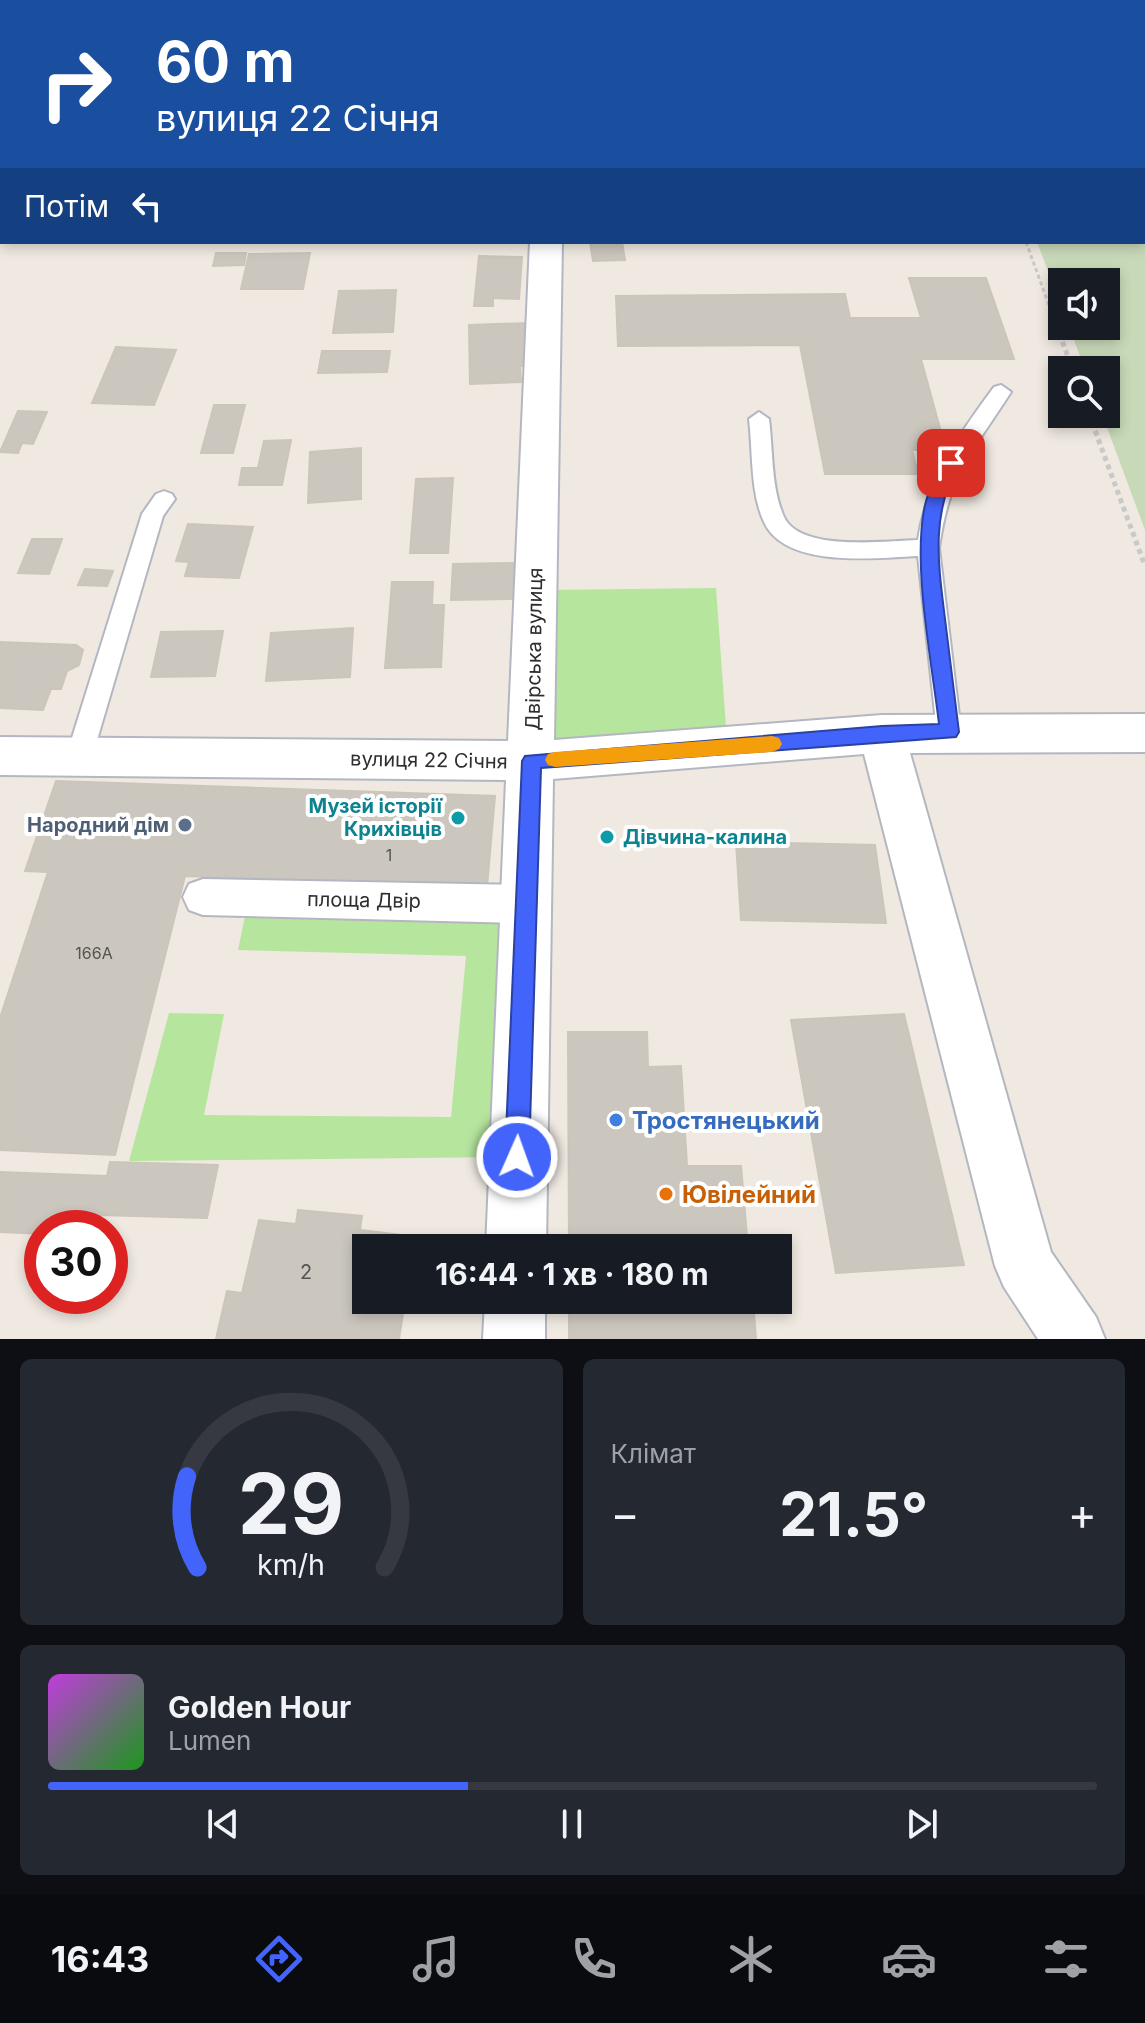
<!DOCTYPE html>
<html lang="uk">
<meta charset="utf-8">
<style>
:root{--surface:#171b24;--page:#242831;--text:#f1f3f6;--muted:#9ea1a6;--line:#363941;--accent:#4264fb}
body{margin:0;font-family:Inter,sans-serif;background:var(--page);color:var(--text);height:100vh;display:flex;flex-direction:column;font-size:30px;white-space:nowrap}
*{box-sizing:border-box;margin:0}
p{font-size:26px;color:var(--muted)}
.icon{flex:none;width:44px;height:44px;fill:none;stroke:currentColor;stroke-width:2;stroke-linecap:round;stroke-linejoin:round}
.map{position:relative;height:1339px;overflow:hidden}
.side{display:flex;flex-direction:column;gap:20px;padding:20px;background:#0d0f14;flex:1}
.side>*{flex:none}
.guide{position:absolute;left:0px;top:0px;width:1146px;height:244px;box-shadow:0 4px 12px #0003;background:#1a4fa0;color:#fff;overflow:hidden}
.fabs{position:absolute;left:1048px;top:268px;display:grid;gap:16px}
.fabs a{display:grid;place-items:center;width:72px;height:72px;border-radius:0px;background:var(--surface);box-shadow:0 4px 12px #0003;font-size:40px}
.speed{position:absolute;left:24px;top:1210px;display:flex;gap:16px;font-size:40px;font-weight:700;text-align:center}
.speed>*{display:grid;place-content:center;width:104px;height:104px;border-radius:50%;background:var(--surface);box-shadow:0 4px 12px #0003;line-height:1}
.speed .limit{border:12px solid #d22;background:#fff;color:#111}
.pin{position:absolute;display:grid;place-items:center;width:68px;height:68px;color:#fff;margin:-34px;border-radius:16px;box-shadow:0 4px 12px #0006}
.me{position:absolute;width:88px;margin:-44px;rotate:2deg;stroke-linejoin:round;filter:drop-shadow(0 0 6px #0008)}
.turn{display:flex;align-items:center;gap:28px;height:168px;padding:0 24px;font-size:36px}
.turn .icon{width:104px;height:104px;stroke-width:2.5}
.turn b{display:block;font-size:56px;line-height:68px}
.then{display:flex;align-items:center;height:76px;padding:0 24px;background:#0003;gap:16px;font-size:30px}
.big{font-size:60px;font-weight:700;line-height:1.1}
.side .widget{flex:1;display:flex;flex-direction:column;justify-content:center;gap:12px;min-width:0;padding:0 28px;border-radius:12px;background:var(--page)}
.side .dial{align-items:center;gap:0}
.dial svg{height:208px;overflow:visible;fill:none;stroke:var(--line);stroke-width:7;stroke-linecap:round;text-anchor:middle}
.dial text{fill:var(--text);stroke:none}
.song{display:flex;align-items:center;gap:24px}
.cover{width:96px;height:96px;border-radius:12px;background:linear-gradient(135deg,hsl(290 70% 55%),hsl(120 70% 35%))}
.played{height:8px;border-radius:4px;background:linear-gradient(90deg,var(--accent) 40%,var(--line) 40%)}
.keys{display:flex;justify-content:space-around;direction:ltr}
.heat{display:flex;justify-content:space-between;align-items:center;font-size:44px;direction:ltr}
.side .tiles{flex:1;display:grid;gap:20px;grid-template-columns:1fr 1fr}
.widget:last-child{grid-column:span 2}
.trip{position:absolute;left:352px;top:1234px;width:440px;height:80px;border-radius:0px;background:var(--surface);box-shadow:0 4px 12px #0003;font-weight:700;line-height:80px;text-align:center}
.tab-bar{display:flex;height:128px;justify-content:space-around;align-items:center;background:#090b0e;color:var(--muted)}
.tab-bar .icon{width:56px;height:56px}
.tab-bar .on{color:var(--accent)}
.tab-bar b{font-size:36px;color:var(--text)}
.map>svg:first-child{display:block}
.green{fill:#b6e59e}
.cemetery{fill:#c8d9b8}
.building{fill:#cbc7bf;stroke:#cbc5ba;stroke-width:2}
.lines{fill:none;stroke-linecap:round;stroke-linejoin:round}
.service-casing{stroke:#b4b7c1;stroke-width:4}
.pedestrian-casing{stroke:#b4b7c1;stroke-width:4}
.minor-casing{stroke:#b4b7c1;stroke-width:4}
.primary-casing{stroke:#c9c9c9;stroke-width:4}
.path-far1{stroke:#c9c9c9;stroke-width:3;stroke-dasharray:4 3;stroke-linecap:butt}
.path{stroke:#c9c9c9;stroke-width:5;stroke-dasharray:5 4;stroke-linecap:butt}
.service{fill:#fff;fill-rule:evenodd}
.pedestrian{fill:#fff;fill-rule:evenodd}
.minor{fill:#fff;fill-rule:evenodd}
.primary{fill:#f2d163;fill-rule:evenodd}
.route{fill:#4264fb;stroke:#2b41a3;stroke-width:2}
.slow{fill:#f59e0b}
.culture-dot{fill:#0f9aa8;stroke:#fff;stroke-width:3}
.service-dot{fill:#5c6f8a;stroke:#fff;stroke-width:3}
.shop-dot{fill:#3f7fe0;stroke:#fff;stroke-width:3}
.food-dot{fill:#e8710a;stroke:#fff;stroke-width:3}
.labels{text-anchor:middle;dominant-baseline:central;stroke-width:8;stroke-linejoin:round;paint-order:stroke}
.number-label{font-size:16px;fill:#555452}
.street-label{font-size:20px;fill:#2e2e2e;stroke:#fff}
.culture-label{font-size:20px;font-weight:bold;fill:#0d838f;stroke:#fff;text-anchor:end}
.service-label{font-size:20px;font-weight:bold;fill:#4e5e75;stroke:#fff;text-anchor:end}
.near-number-label{font-size:20px;fill:#555452}
.near-shop-label{font-size:24px;font-weight:bold;fill:#366cbe;stroke:#fff;text-anchor:start}
.near-food-label{font-size:24px;font-weight:bold;fill:#c56008;stroke:#fff;text-anchor:start}
</style>
<div class="map">
<svg width="1145" height="1339" viewBox="0 0 1145 1339">
<rect width="100%" height="100%" fill="#efe9e1"/>
<g class="green">
<path d="M716,588L727,741L540,753L543,590Z"/>
<path d="M245,916L525,923L517,1157L129,1161L169,1013L224,1014L204,1115L451,1117L466,956L238,950Z"/>
</g>
<path class="cemetery" d="M1145,198V530L1102,414H1106V370H1085L1069,326H1106V282H1062V308L1037,242H1144Z"/>
<g class="building">
<path d="M590,242H622L625,260L593,261Z"/>
<path d="M216,253H246L244,265L213,266Z"/>
<path d="M310,253L303,289H241L249,254Z"/>
<path d="M479,256L522,257L519,299L493,298V306H474Z"/>
<path d="M909,278H986L1014,359H921L946,450H912L918,474H825L800,345L618,346L616,296L845,294L850,318H921Z"/>
<path d="M396,290L393,332L333,333L339,291Z"/>
<path d="M528,323L531,366H520L521,382L470,384L469,325Z"/>
<path d="M116,347L176,350L154,405L92,403Z"/>
<path d="M322,351H390L387,372L318,373Z"/>
<path d="M214,405H245L233,453H201Z"/>
<path d="M18,411L47,412L33,444L22,443L18,453L0,452Z"/>
<path d="M291,440L282,485H239L242,468H258L264,441Z"/>
<path d="M361,448V499L308,503L310,452Z"/>
<path d="M453,478L448,553H410L416,479Z"/>
<path d="M188,524L253,527L239,578L185,576L189,562L176,561Z"/>
<path d="M32,539H62L49,574L18,573Z"/>
<path d="M516,563V599L451,600L453,564Z"/>
<path d="M85,569L113,571L107,586L78,585Z"/>
<path d="M392,582H433L432,605H444L441,667L385,668Z"/>
<path d="M353,628L350,677L266,681L271,633Z"/>
<path d="M223,631L215,676L151,677L161,632Z"/>
<path d="M0,642L76,645L83,650L79,665L67,671L61,689H51L43,710L0,708Z"/>
<path d="M56,781L495,796L487,887L185,876L115,1155L0,1150V1018L48,872L25,871Z"/>
<path d="M736,842L875,845L886,923L741,920Z"/>
<path d="M904,1014L964,1265L836,1273L791,1020Z"/>
<path d="M568,1032H647L648,1067L681,1066L687,1166H741L748,1248H569Z"/>
<path d="M110,1162L218,1165L207,1218L98,1215L95,1228H42V1234L0,1232V1172L107,1176Z"/>
<path d="M298,1210L362,1216L360,1230L401,1235L400,1248H366V1300H389L388,1305L404,1307L399,1339H216L227,1291L242,1293L259,1220L296,1224Z"/>
<path d="M569,1300H753L756,1339H569Z"/>
</g>
<g class="lines">
<g class="service-casing">
<g id="service">
<path d="M634,0H649L633,2Z"/>
<path d="M856,0H870L871,2H857Z"/>
<path d="M1001,385L1011,392C972,453 950,471 939,548L961,732L958,739L949,742L940,739L937,732L918,556C876,558 785,569 764,522C750,492 753,452 749,419L759,412L769,419C773,450 771,488 784,517C800,552 886,541 918,540C927,479 958,436 994,387Z"/>
<path d="M164,491L172,494L175,499L163,516L92,757L88,764L79,767L70,764L66,757L142,514L156,494Z"/>
</g>
</g>
<g class="pedestrian-casing">
<path id="pedestrian" d="M203,879L525,885L540,891L546,904L540,917L525,923L203,915L189,910L183,897L189,884Z"/>
</g>
<g class="minor-casing">
<g id="minor">
<path d="M530,242H562L554,740L882,715L1145,714V752L910,753L1051,1252L1096,1317L1105,1339H1038L1004,1287L995,1266L864,754L553,779L546,1248H486L506,780L0,775V737L508,741Z"/>
<path d="M485,1300H545V1339H483Z"/>
</g>
</g>
<g class="primary-casing">
<g id="primary">
<rect x="0" y="30" width="2" height="16"/>
<rect x="1144" y="83" width="1" height="18"/>
</g>
</g>
<path class="path-far1" d="M1026,242L1057,327"/>
<g class="path">
<path d="M1056,325L1073,370"/>
<path d="M1089,414L1145,566"/>
</g>
<use href="#service" class="service"/>
<use href="#pedestrian" class="pedestrian"/>
<use href="#minor" class="minor"/>
<use href="#primary" class="primary"/>
</g>
<path class="route" d="M951,458L959,463C929,516 939,569 946,627C950,662 955,697 959,732L956,737L541,768L529,1157L525,1165L517,1168L508,1165L505,1157L522,761L525,756L882,726L939,724C932,663 913,569 924,510C927,492 936,475 945,459Z"/>
<path class="slow" d="M772,736L779,738L782,744L779,749L772,752L555,767L548,765L545,760L548,754L555,752Z"/>
<g class="culture-dot">
<circle cx="458" cy="818" r="8"/>
<circle cx="607" cy="837" r="8"/>
</g>
<circle class="service-dot" cx="185" cy="825" r="8"/>
<circle class="shop-dot" cx="616" cy="1120" r="8"/>
<circle class="food-dot" cx="666" cy="1194" r="8"/>
<g class="labels">
<g class="number-label">
<text x="389" y="855">1</text>
<text x="94" y="953">166А</text>
</g>
<g class="street-label">
<text transform="translate(534 649) rotate(-89)">Двірська вулиця</text>
<text transform="translate(429 760) rotate(1)">вулиця 22 Січня</text>
<text transform="translate(364 900) rotate(1)">площа Двір</text>
</g>
<g class="culture-label">
<text x="442" y="806">Музей історії<tspan x="442" dy="23">Крихівців</tspan></text>
<text x="623" y="837" text-anchor="start">Дівчина-калина</text>
</g>
<g class="service-label">
<text x="169" y="825">Народний дім</text>
</g>
<g class="near-number-label">
<text x="306" y="1272">2</text>
</g>
<g class="near-shop-label">
<text x="632" y="1120">Тростянецький</text>
</g>
<g class="near-food-label">
<text x="682" y="1194">Ювілейний</text>
</g>
</g>
</svg>
<div class="fabs">
<a><svg class="icon" aria-label="sound" viewBox="0 0 24 24"><path d="M4 9h4l5-4v14l-5-4H4zM17 9q2 3 0 6"/></svg></a>
<a><svg class="icon" aria-label="search" viewBox="0 0 24 24"><circle cx="10" cy="10" r="6"/><path d="M15 15l6 6"/></svg></a>
</div>
<div class="speed"><div class="limit">30</div></div>
<div class="pin" style="left:951px;top:463px;background:#d93025"><svg class="icon" aria-label="arrive" viewBox="0 0 24 24"><path d="M6 21V4h12l-3 4 3 4H6"/></svg></div>
<svg class="me" style="left:517px;top:1157px" viewBox="-20 -20 40 40"><circle r="17" fill="#4264fb" stroke="#fff" stroke-width="3"/><path d="M0-11L8 9 0 5-8 9z" fill="#fff"/></svg>
<div class="trip">16:44 · 1 хв · 180 m</div>
<div class="guide">
<div class="turn"><svg class="icon" aria-label="right" viewBox="0 0 24 24"><path d="M7 20v-9h11M14 6l5 5-5 5"/></svg><div><b>60 m</b>вулиця 22 Січня</div></div>
<div class="then">Потім<svg class="icon" aria-label="left" viewBox="0 0 24 24"><path d="M17 20v-9H6M10 6l-5 5 5 5"/></svg></div>
</div>
</div>
<section class="side">
<div class="tiles">
<div class="widget dial"><svg viewBox="0 0 100 80">
<path d="M14 69A42 42 0 1 1 86 69"/>
<path d="M14 69A42 42 0 0 1 10 34" stroke="#4264fb"/>
<text x="50" y="56" font-size="32" font-weight="700">29</text>
<text x="50" y="72" font-size="11">km/h</text>
</svg></div>
<div class="widget"><p>Клімат</p>
<div class="heat"><a>−</a><b class="big">21.5°</b><a>+</a></div>
</div>
<div class="widget">
<div class="song"><i class="cover"></i><div><b>Golden Hour</b><p>Lumen</p></div></div>
<div class="played"></div>
<div class="keys"><svg class="icon" aria-label="previous" viewBox="0 0 24 24"><path d="M18 5L8 12l10 7zM5 5v14"/></svg><svg class="icon" aria-label="pause" viewBox="0 0 24 24"><path d="M8 5v14M16 5v14"/></svg><svg class="icon" aria-label="next" viewBox="0 0 24 24"><path d="M6 5l10 7-10 7zM19 5v14"/></svg></div>
</div>
</div>
</section>
<nav class="tab-bar">
<b>16:43</b>
<svg class="icon on" aria-label="directions" viewBox="0 0 24 24"><path d="M12 3l9 9-9 9-9-9zM9 14v-3h6M13 9l2 2-2 2"/></svg>
<svg class="icon" aria-label="music" viewBox="0 0 24 24"><path d="M9 18V5l10-2v13"/><circle cx="6" cy="18" r="3"/><circle cx="16" cy="16" r="3"/></svg>
<svg class="icon" aria-label="phone" viewBox="0 0 24 24"><path d="M5 4h4l2 5-3 2q2 4 5 5l2-3 5 2v4C11 20 4 13 5 4z"/></svg>
<svg class="icon" aria-label="climate" viewBox="0 0 24 24"><path d="M12 3v18M4 7l16 10M4 17L20 7"/></svg>
<svg class="icon" aria-label="car" viewBox="0 0 24 24"><path d="M5 17H2v-5l4-1 3-4h7l3 4 3 1v5h-3M9 17h6M6 11h13"/><circle cx="7" cy="17" r="2"/><circle cx="17" cy="17" r="2"/></svg>
<svg class="icon" aria-label="filters" viewBox="0 0 24 24"><path d="M4 7h16M4 17h16"/><circle cx="9" cy="7" r="2"/><circle cx="15" cy="17" r="2"/></svg>
</nav>
